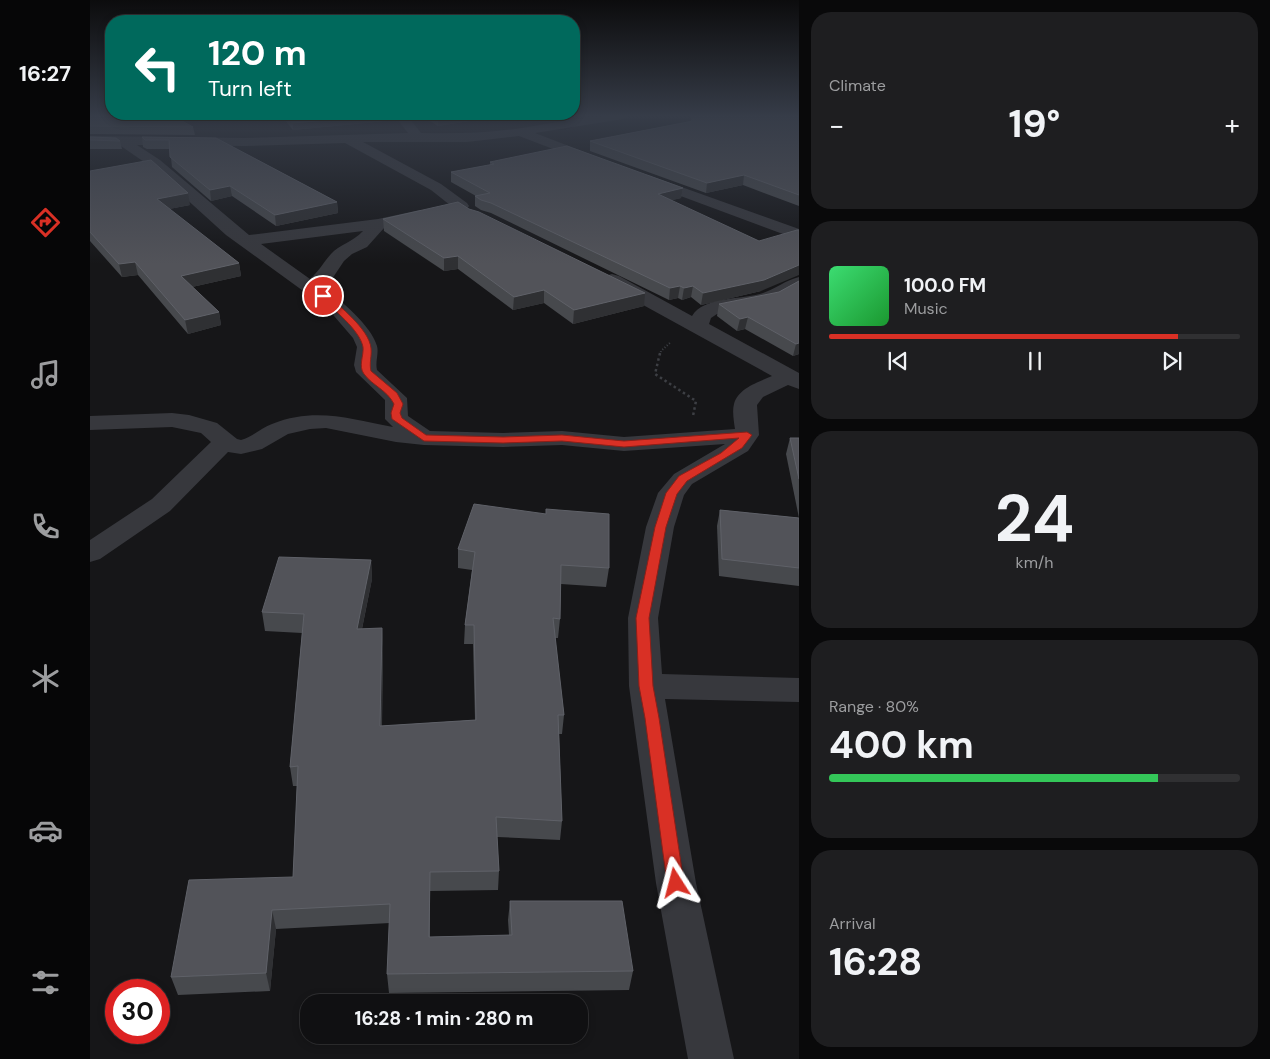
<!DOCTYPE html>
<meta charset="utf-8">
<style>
:root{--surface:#101012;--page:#1e1e20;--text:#f1f3f6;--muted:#9c9d9f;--line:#303032;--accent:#d93025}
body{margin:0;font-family:"DM Sans",sans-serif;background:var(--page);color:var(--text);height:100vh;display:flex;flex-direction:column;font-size:19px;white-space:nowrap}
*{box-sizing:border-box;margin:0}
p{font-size:16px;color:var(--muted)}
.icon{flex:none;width:28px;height:28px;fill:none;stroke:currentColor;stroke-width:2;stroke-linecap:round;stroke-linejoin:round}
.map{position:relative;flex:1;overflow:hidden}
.panel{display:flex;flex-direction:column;gap:12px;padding:12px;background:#09090a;width:471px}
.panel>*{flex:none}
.hud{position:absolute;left:15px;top:15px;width:475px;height:105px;border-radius:20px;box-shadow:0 2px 8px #0003,0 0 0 1px var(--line);background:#00695c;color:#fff;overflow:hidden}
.speed{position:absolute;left:15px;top:979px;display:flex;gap:10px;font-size:25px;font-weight:700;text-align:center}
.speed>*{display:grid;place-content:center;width:65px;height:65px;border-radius:50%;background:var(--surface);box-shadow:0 2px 8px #0003,0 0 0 1px var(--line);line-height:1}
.speed .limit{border:8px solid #d22;background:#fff;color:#111}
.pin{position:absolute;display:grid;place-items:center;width:42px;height:42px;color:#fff;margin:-21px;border:2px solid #fff;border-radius:50%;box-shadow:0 1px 5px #0007}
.me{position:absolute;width:55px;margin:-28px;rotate:351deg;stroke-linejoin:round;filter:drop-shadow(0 0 4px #0008)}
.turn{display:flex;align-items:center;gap:18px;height:105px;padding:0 20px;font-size:22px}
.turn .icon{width:65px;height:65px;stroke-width:2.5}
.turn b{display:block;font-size:35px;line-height:42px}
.big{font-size:38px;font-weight:700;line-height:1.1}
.panel .tile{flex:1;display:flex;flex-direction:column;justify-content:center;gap:8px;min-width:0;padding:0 18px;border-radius:20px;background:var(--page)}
.panel .dial{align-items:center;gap:0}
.dial b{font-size:65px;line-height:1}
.song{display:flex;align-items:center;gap:15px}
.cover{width:60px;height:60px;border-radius:8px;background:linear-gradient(135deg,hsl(140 70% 55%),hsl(130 70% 35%))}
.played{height:5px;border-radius:2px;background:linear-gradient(90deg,var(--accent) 85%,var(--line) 85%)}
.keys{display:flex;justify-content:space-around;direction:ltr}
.heat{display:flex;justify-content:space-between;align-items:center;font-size:28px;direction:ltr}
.charge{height:8px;border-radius:4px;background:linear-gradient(90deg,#34c759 80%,var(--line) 0)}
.trip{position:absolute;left:210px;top:994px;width:288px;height:50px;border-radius:20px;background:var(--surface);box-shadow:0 2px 8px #0003,0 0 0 1px var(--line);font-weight:700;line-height:50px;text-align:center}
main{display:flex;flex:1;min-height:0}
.dock{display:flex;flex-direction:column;width:90px;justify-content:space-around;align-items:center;background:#060607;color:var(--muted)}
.dock .icon{width:35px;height:35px}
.dock .active{color:var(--accent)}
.dock b{font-size:22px;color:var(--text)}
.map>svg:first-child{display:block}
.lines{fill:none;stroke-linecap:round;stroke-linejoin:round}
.path-far1{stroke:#3d3f44;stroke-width:2;stroke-dasharray:1 2;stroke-linecap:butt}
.path{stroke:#3d3f44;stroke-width:2.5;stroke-dasharray:2.5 3;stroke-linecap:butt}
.street{fill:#37383d;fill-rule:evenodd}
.wall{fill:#47494d}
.shaded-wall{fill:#2f3033}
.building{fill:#525359;stroke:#5f6168}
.route{fill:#d93025;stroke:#8d1f18}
</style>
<main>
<nav class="dock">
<b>16:27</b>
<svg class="icon active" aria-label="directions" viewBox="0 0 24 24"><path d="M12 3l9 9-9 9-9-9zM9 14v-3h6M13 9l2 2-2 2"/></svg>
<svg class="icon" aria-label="music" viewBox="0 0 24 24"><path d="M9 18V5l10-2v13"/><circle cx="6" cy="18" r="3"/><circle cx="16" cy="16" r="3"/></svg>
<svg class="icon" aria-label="phone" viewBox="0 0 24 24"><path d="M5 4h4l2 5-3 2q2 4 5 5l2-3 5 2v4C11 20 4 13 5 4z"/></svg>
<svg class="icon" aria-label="climate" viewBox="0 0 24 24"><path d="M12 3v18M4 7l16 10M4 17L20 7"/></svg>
<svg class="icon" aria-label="car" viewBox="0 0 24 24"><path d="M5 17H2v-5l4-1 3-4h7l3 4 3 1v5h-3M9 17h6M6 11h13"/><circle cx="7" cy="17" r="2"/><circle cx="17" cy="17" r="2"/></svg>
<svg class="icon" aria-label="filters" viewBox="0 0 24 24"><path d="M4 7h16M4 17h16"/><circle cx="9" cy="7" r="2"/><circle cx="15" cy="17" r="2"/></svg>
</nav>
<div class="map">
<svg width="709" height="1059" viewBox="0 0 709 1059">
<rect width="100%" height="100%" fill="#161618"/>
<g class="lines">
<path class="path-far1" d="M570,355L571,351L581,342"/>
<path class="path" d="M570,353L565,374L606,401L603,416"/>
<g class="street">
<path d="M304,115H317L331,133C365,134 398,133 432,128C468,122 502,115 539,115L533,119L445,133L510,158L512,161L510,164L505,165L429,136L377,142H273L351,184L377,203L379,206L377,209H365L341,190L255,143L155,146L47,145L70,160L159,235L288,219L330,210L336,212L338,215L336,218L294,228L277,247L262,254L254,261L242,279L233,287C250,300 281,325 287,346C289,353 285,362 287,370L317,398L318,416L340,431L413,433L472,431L534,437L645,429C644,422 642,411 644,404C648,388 669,382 682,376L515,284L513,280L515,276L522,274L529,276L602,316C614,296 652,300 673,293C685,289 696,280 709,277V289L685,302L627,314L621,318L619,324L709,373V389L698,385L673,397L667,405L669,435L658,451L602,484L594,495L584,527L568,618L572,674L709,678V702L575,699L606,883L644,1059H598L566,883L539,686L538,618L556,527L568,493L584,474L635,444L534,451L472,445L413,447L334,445L306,442L236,428L220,429L198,434L172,449L151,454L138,452L80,511L10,559L0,562V540L62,499L121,442L111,433L82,427L0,430V416L82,413L99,415L127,423L147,439L151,440C162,437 171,428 182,424C226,407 259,419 303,427L295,419V400L266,372L264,365L267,347L263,338L238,309L136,235L60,166L28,144H0V136L155,138L318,133ZM273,231C263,242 250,244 241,254C233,263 229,271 220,279L171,244Z"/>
<path d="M558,175L709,229V240L553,182L551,179L553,176Z"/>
</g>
</g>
<g class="wall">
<path d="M191,115H306V120L203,130Z"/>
<path d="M319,115H417L348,126L335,118L323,119Z"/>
<path d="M600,115H709V206L653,185L616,193L500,151V141L601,121Z"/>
<path d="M0,116L103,127L105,135L0,134Z"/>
<path d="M0,137L30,141L32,149H0Z"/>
<path d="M52,137L126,138L247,202L248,213L186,226L142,196L121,201L82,167L80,149H57L53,147Z"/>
<path d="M400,162L593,188L591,198L582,200L671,291L611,305L601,297L592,300L588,298L579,300L401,213L391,210L385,206V196H386L361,182V172L400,165Z"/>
<path d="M0,171L100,205L79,209L149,263L151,276L102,287L129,312L131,325L98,334L48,275L32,277L0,241Z"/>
<path d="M379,209L554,306L483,324L454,303L423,310L368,269L354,271L294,231L293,219Z"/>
<path d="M709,281V354L703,356L655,329L647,331L627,316L629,304L689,292Z"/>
<path d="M700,438H709V518L696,454Z"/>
<path d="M630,510L709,518V586L629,576L627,526Z"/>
<path d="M368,549L519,568L516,587L471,584L470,619L468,638H465L474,715L472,734H469L472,821L470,840L407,837L409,871L408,890L340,891V937L419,935L418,920L420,901L543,971L539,990L299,993L297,974L300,923L186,929L180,991L88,995L81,977L203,877L207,786H203L200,767L212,633L175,631L172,612L281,560L282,579L272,629L292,628L293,647L292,726L385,720L383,644H374L375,625L382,570L368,568Z"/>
</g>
<g class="shaded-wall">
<path d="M291,115H306V120L203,130V123Z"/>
<path d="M323,115H335V118L323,119Z"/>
<path d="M375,115H417L348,126V119Z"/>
<path d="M654,175L653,185L616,193L617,183Z"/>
<path d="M140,186L142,196L121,201L120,190Z"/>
<path d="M593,188L591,198L567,204L568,194Z"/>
<path d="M98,193L100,205L69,211L67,199Z"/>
<path d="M247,202L248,213L186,226L185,215Z"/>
<path d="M368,256V269L354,271V258Z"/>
<path d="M45,262L48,275L32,277L29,264Z"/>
<path d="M149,263L151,276L93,289L91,276Z"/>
<path d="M709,265V275L671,291L611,305L613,293Z"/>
<path d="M590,286L588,298L579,300L580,288Z"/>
<path d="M603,286L601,297L592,300L594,288Z"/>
<path d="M454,290V303L423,310L424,297Z"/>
<path d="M555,293L554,306L483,324L484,310Z"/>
<path d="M129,312L131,325L98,334L95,320Z"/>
<path d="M658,317L655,329L647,331L650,319Z"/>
<path d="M709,343V354L703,356L706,344Z"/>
<path d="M281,560L282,579L268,648L267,629Z"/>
<path d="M292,628L293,647L291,745L290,726Z"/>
<path d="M182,910L186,929L180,991L176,973Z"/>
</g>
<g class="building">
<path d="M0,115H81L103,127L0,126Z"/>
<path d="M196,115H291L203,123Z"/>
<path d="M341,115H375L348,119Z"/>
<path d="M603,115H709V195L654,175L617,183L500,141L603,121Z"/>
<path d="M0,137L26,138L30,141L0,140Z"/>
<path d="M52,137L126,138L247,202L185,215L140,186L120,190L80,157L79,140H55Z"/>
<path d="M477,146L593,188L568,194L669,241L707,230H709V265L674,280L613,293L603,286L594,288L590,286L580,288L401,203L391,200L385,196L400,193L361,172L404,164L400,162Z"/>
<path d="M61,160L98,193L67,199L149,263L91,276L129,312L95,320L45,262L29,264L0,232V171Z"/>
<path d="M368,202L379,209L389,212L555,293L484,310L454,290L424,297L368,256L354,258L293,219Z"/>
<path d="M709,281V343L706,344L658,317L650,319L629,304L689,292Z"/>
<path d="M700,438H709V479Z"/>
<path d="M384,504L456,514V509L519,514V568L471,565L470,619L463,618L474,715H468L472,821L406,817L409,871L340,872L339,937L422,935L420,901H532L543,971L297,974L300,904L182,910L176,973L81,977L99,880L203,877L208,766L200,767L214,614L172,612L189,557L281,560L267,629L292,628L290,726L386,720L384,625H375L385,552L368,549Z"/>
<path d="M630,510L709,518V568L632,559Z"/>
</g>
<linearGradient id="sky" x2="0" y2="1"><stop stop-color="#0c0c0d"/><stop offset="0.44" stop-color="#363c48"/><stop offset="1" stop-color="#363c48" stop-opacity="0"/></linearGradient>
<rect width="709" height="264" fill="url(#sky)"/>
<path class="route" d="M230,294H236C249,306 279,329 281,348C282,356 279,363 281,371L307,393L313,404L310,413L312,418L336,435L413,437L472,435L534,441L657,432L662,435L652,448L597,481L587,494L576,527L559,618L563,686L569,718L594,883L592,889L586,891L580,889L577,883L555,718L549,686L546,618L565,527L576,493L589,476L631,453L649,438L534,447L472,441L413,443L334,441L302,419L301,413L304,404C297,390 283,386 274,374C268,366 274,356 273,347C270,330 243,309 230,297Z"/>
</svg>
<div class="speed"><div class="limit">30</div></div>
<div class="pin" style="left:233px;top:296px;background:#d93025"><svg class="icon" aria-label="arrive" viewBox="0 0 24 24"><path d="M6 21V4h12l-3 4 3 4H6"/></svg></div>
<svg class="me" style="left:586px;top:883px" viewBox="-20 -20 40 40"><path d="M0-17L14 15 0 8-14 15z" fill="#d93025" stroke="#fff" stroke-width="4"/></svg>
<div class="trip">16:28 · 1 min · 280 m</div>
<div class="hud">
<div class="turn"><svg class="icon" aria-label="left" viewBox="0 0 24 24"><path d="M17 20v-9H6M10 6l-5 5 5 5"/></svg><div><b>120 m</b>Turn left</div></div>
</div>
</div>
<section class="panel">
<div class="tile"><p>Climate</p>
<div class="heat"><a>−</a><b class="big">19°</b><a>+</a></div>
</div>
<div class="tile">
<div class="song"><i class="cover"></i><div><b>100.0 FM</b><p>Music</p></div></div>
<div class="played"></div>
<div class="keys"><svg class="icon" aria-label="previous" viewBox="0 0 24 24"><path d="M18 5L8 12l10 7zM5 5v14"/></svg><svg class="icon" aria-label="pause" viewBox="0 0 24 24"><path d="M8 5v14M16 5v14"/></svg><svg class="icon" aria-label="next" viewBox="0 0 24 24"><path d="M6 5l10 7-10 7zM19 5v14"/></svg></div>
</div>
<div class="tile dial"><b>24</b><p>km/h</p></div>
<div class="tile"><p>Range · 80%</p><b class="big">400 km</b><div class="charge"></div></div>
<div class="tile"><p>Arrival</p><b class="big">16:28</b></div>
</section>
</main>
